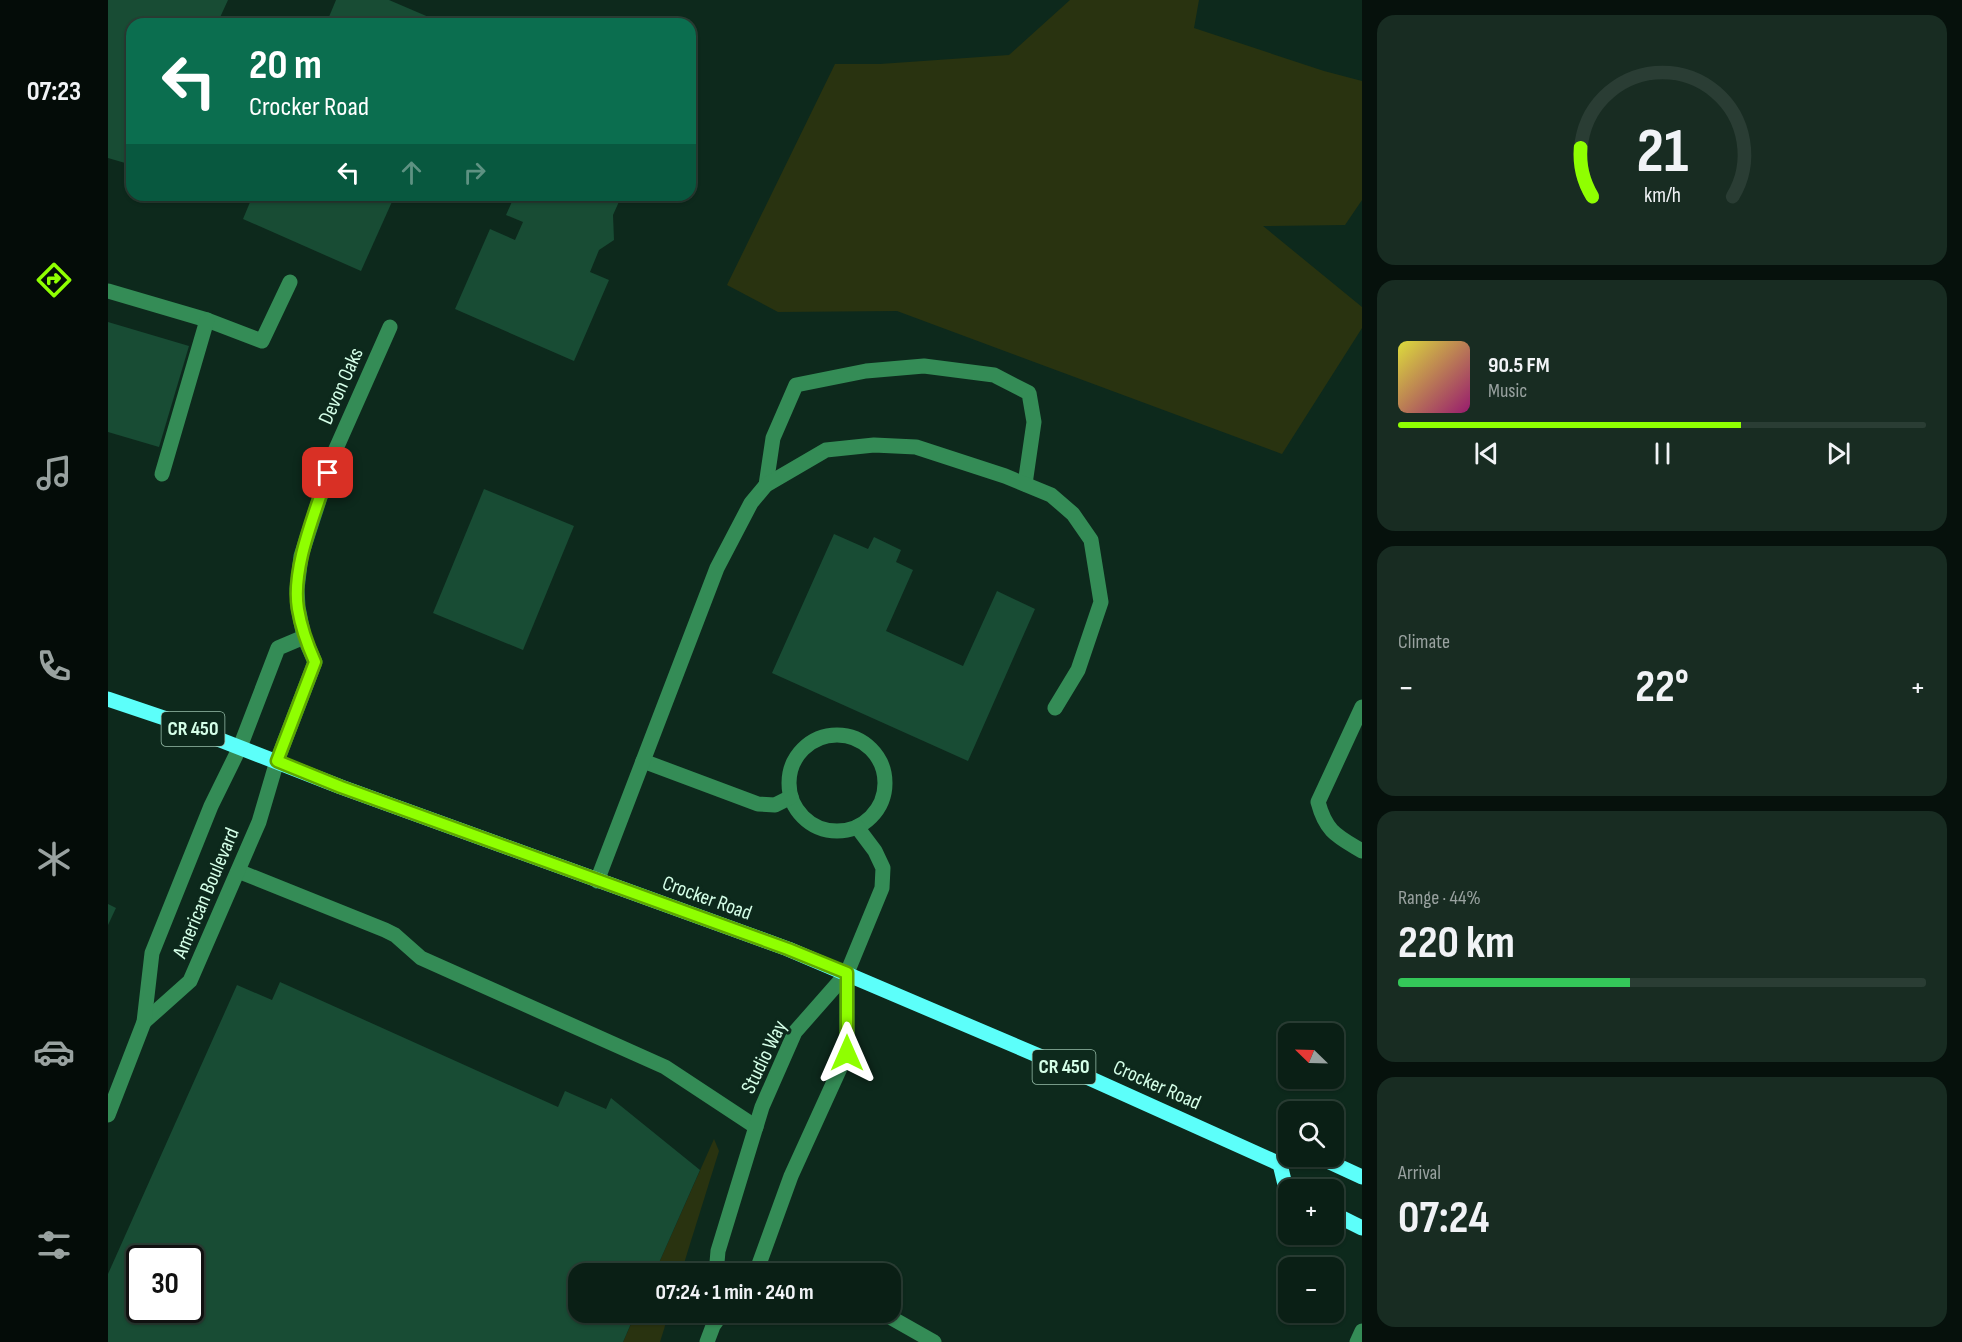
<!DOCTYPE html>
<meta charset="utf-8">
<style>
:root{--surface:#0a1f15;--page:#182c22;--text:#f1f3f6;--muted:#99a2a0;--line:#2a3d34;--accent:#8fff01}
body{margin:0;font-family:"Sofia Sans Condensed",sans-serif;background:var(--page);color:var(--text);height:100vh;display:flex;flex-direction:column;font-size:22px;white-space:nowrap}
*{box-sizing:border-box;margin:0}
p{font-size:20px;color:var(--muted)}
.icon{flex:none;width:33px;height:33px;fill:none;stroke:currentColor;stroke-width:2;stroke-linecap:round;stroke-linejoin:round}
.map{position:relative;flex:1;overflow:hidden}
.drawer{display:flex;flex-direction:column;gap:15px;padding:15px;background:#06110c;width:600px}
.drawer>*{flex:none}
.banner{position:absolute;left:18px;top:18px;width:570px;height:183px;border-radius:18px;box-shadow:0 2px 4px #0004,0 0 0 2px var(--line);background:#0b6e4f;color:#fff;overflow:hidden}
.needle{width:39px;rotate:293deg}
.buttons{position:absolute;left:1170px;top:1023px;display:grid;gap:12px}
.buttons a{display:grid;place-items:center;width:66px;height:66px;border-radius:12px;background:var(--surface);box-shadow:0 2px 4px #0004,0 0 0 2px var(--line);font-size:30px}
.speed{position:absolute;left:18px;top:1245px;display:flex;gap:12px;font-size:30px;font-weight:700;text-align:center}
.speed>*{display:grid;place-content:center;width:78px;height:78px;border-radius:50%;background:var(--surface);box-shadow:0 2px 4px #0004,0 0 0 2px var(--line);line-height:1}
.speed .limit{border:3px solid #111;border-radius:9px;background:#fff;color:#111}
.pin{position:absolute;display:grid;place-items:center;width:51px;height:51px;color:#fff;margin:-26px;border-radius:12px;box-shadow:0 3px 9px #0006}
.me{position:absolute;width:66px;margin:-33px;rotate:0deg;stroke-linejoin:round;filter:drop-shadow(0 0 4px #0008)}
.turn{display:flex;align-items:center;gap:21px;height:126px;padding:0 24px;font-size:27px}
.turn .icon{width:78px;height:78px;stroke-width:2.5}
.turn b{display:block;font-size:42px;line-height:51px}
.lanes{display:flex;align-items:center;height:57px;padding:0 24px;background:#0003;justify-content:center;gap:30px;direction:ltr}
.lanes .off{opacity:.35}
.big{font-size:45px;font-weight:700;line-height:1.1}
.drawer .card{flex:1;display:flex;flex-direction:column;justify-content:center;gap:9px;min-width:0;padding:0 21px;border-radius:18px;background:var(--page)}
.drawer .dial{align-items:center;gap:0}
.dial svg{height:156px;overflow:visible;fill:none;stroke:var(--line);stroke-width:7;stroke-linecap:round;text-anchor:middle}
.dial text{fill:var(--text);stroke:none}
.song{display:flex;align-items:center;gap:18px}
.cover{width:72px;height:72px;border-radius:9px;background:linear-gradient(135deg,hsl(60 70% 55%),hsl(320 70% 35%))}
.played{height:6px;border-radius:3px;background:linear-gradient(90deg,var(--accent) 65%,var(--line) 65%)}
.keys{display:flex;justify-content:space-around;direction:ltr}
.heat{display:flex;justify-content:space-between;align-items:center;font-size:33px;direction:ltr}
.charge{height:9px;border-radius:4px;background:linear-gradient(90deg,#34c759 44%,var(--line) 0)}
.trip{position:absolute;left:460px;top:1263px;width:333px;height:60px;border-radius:18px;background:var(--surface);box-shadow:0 2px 4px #0004,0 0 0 2px var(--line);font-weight:700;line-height:60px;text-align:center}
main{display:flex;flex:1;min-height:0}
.menu{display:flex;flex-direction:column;width:108px;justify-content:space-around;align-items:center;background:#040c08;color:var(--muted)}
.menu .icon{width:42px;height:42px}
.menu .active{color:var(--accent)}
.menu b{font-size:27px;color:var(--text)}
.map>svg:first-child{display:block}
.green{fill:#293310}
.building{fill:#184c34;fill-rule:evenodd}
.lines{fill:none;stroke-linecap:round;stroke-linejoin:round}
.minor{stroke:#348c56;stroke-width:15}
.major{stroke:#5cfffa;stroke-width:15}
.route-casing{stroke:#5da601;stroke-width:15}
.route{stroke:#8fff01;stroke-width:10}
.labels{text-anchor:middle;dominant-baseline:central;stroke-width:6;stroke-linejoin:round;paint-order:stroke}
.shield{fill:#0d291c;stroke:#99bfab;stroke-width:1.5}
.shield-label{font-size:20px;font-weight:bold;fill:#d5ffe8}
.street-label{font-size:21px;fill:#d5ffe8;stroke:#0d291c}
</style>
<main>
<nav class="menu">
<b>07:23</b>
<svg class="icon active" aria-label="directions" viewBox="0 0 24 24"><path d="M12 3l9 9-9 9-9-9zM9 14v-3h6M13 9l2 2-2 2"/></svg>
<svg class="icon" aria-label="music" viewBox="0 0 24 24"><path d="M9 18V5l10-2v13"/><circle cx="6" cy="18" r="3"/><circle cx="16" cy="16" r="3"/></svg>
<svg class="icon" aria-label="phone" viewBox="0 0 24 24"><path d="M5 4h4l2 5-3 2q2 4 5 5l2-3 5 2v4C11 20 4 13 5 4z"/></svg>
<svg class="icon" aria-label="climate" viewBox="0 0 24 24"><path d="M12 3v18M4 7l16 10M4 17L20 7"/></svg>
<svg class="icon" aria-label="car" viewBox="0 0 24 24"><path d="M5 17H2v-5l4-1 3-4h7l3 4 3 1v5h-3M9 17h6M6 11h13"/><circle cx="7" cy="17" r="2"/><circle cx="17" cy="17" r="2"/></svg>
<svg class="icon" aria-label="filters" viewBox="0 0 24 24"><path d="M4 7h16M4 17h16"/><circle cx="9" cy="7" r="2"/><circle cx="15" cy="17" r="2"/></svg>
</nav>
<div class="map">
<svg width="1254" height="1342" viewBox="0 0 1254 1342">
<rect width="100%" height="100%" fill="#0d291c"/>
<g class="green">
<path d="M962,0H1091L1086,28L1216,71L1254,81V200L1237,225L1155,226L1254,307V328L1174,454L789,311L670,312L619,285L727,64H772L901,55Z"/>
<path d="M606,1139L611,1151L573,1273L546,1274Z"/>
<path d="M528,1313H561L552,1342H515Z"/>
</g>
<g class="building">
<path d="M0,0H120L109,24H24V165L0,158Z"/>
<path d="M228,0H281L337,24H218Z"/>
<path d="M145,195H287L253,271L135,219Z"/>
<path d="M407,195H514L505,215L506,240L491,250L482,272L501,280L466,361L347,309L382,229L407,240L415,222L398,215Z"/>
<path d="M0,322L81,346L51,447L0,432Z"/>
<path d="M376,489L466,526L415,650L325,613Z"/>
<path d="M726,534L760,549L766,537L793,550L788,562L805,570L778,631L855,666L889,591L927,609L860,761L664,673Z"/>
<path d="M0,904L8,908L0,925Z"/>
<path d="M172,982L450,1107L457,1091L498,1109L503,1098L592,1170L546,1274H471V1312H528L515,1342H0V1274L129,985L164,1000ZM32,1258H82V1310H32Z"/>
</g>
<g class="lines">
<g class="minor">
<path d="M0,291L99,320L154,341L182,282"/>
<path d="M54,474L99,320"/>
<path d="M658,485L665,438L688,385L758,371L816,366L886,375L921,393L926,422L917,484"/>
<path d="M1254,707L1210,802C1218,832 1229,836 1254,851"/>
<circle cx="729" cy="783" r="48"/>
<path d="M535,761L650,804L667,805L683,797"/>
<path d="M130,871L277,930L287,935L313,958L557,1067L648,1127"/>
<path d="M489,881L609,568L643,503L658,485L718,450L766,445L808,447L897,476L943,495L965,514L983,540L993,602L970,670L947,708"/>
<path d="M36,1022L82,981L151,822L169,761L207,662L196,637L190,607L189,589L193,556L227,451L282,327"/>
<path d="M0,1115L36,1022L44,953L103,806L132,747L170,648L196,637"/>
<path d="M608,1274L610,1251L654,1107L687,1032L739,973L774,888L775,868L767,851L749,827"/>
<path d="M646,1274L650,1267L683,1176L739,1053V973"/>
<path d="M773,1312L826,1342"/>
<path d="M599,1342L605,1326L615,1312"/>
<path d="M1249,1342L1254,1331"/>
</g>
<g class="major">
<path d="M0,699L56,718L233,787L680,949L950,1064L1172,1164"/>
<path d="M1206,1156L1215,1159L1254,1177"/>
<path d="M1172,1164L1178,1189L1180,1193"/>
<path d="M1172,1164L1191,1156"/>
<path d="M1226,1214L1254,1228"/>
</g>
</g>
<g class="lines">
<g class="route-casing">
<path id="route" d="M220,473C208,511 183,568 190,609C193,627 199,644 207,662L169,761L233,787L680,949L739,973V1053"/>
</g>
<use href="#route" class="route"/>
</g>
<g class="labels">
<g class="shield">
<rect x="53.5" y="712" width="63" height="34" rx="4.5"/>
<rect x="924.5" y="1050" width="63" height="34" rx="4.5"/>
</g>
<g class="shield-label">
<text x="85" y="729">CR 450</text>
<text x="956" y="1067">CR 450</text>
</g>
<g class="street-label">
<text transform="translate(233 386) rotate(-66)">Devon Oaks</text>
<text transform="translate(98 893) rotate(-67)">American Boulevard</text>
<text transform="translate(599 898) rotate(20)">Crocker Road</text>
<text transform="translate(656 1057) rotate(-64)">Studio Way</text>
<text transform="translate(1049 1085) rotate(24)">Crocker Road</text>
</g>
</g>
</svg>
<div class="buttons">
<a><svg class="needle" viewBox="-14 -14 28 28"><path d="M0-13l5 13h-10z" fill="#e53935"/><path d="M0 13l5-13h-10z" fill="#99a2a0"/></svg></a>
<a><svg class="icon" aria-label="search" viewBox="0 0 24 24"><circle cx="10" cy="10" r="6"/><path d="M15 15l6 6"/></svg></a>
<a>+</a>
<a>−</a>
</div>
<div class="speed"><div class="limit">30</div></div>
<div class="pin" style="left:220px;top:473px;background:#d93025"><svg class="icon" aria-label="arrive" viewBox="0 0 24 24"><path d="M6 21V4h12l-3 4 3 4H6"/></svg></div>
<svg class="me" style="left:739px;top:1053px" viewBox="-20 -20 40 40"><path d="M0-17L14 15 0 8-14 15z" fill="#8fff01" stroke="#fff" stroke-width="4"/></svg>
<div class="trip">07:24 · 1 min · 240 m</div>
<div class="banner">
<div class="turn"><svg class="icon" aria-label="left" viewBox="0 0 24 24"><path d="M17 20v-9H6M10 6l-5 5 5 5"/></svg><div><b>20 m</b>Crocker Road</div></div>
<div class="lanes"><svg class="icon" aria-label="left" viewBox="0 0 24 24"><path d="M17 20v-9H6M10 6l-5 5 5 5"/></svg><svg class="icon off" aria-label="ahead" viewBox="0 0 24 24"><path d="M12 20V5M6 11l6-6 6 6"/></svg><svg class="icon off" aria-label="right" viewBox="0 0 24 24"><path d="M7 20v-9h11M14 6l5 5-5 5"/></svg></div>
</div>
</div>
<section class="drawer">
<div class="card dial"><svg viewBox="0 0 100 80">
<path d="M14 69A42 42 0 1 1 86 69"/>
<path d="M14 69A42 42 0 0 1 8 44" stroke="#8fff01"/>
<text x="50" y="56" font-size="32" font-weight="700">21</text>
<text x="50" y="72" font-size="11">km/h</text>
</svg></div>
<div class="card">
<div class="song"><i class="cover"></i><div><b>90.5 FM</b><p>Music</p></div></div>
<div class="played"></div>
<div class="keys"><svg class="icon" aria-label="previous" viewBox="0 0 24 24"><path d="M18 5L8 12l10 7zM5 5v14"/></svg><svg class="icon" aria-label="pause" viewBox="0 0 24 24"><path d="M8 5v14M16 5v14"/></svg><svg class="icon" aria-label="next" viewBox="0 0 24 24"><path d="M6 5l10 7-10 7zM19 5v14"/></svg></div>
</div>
<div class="card"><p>Climate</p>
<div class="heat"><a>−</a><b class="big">22°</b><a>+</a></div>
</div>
<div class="card"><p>Range · 44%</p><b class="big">220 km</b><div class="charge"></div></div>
<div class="card"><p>Arrival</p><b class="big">07:24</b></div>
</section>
</main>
